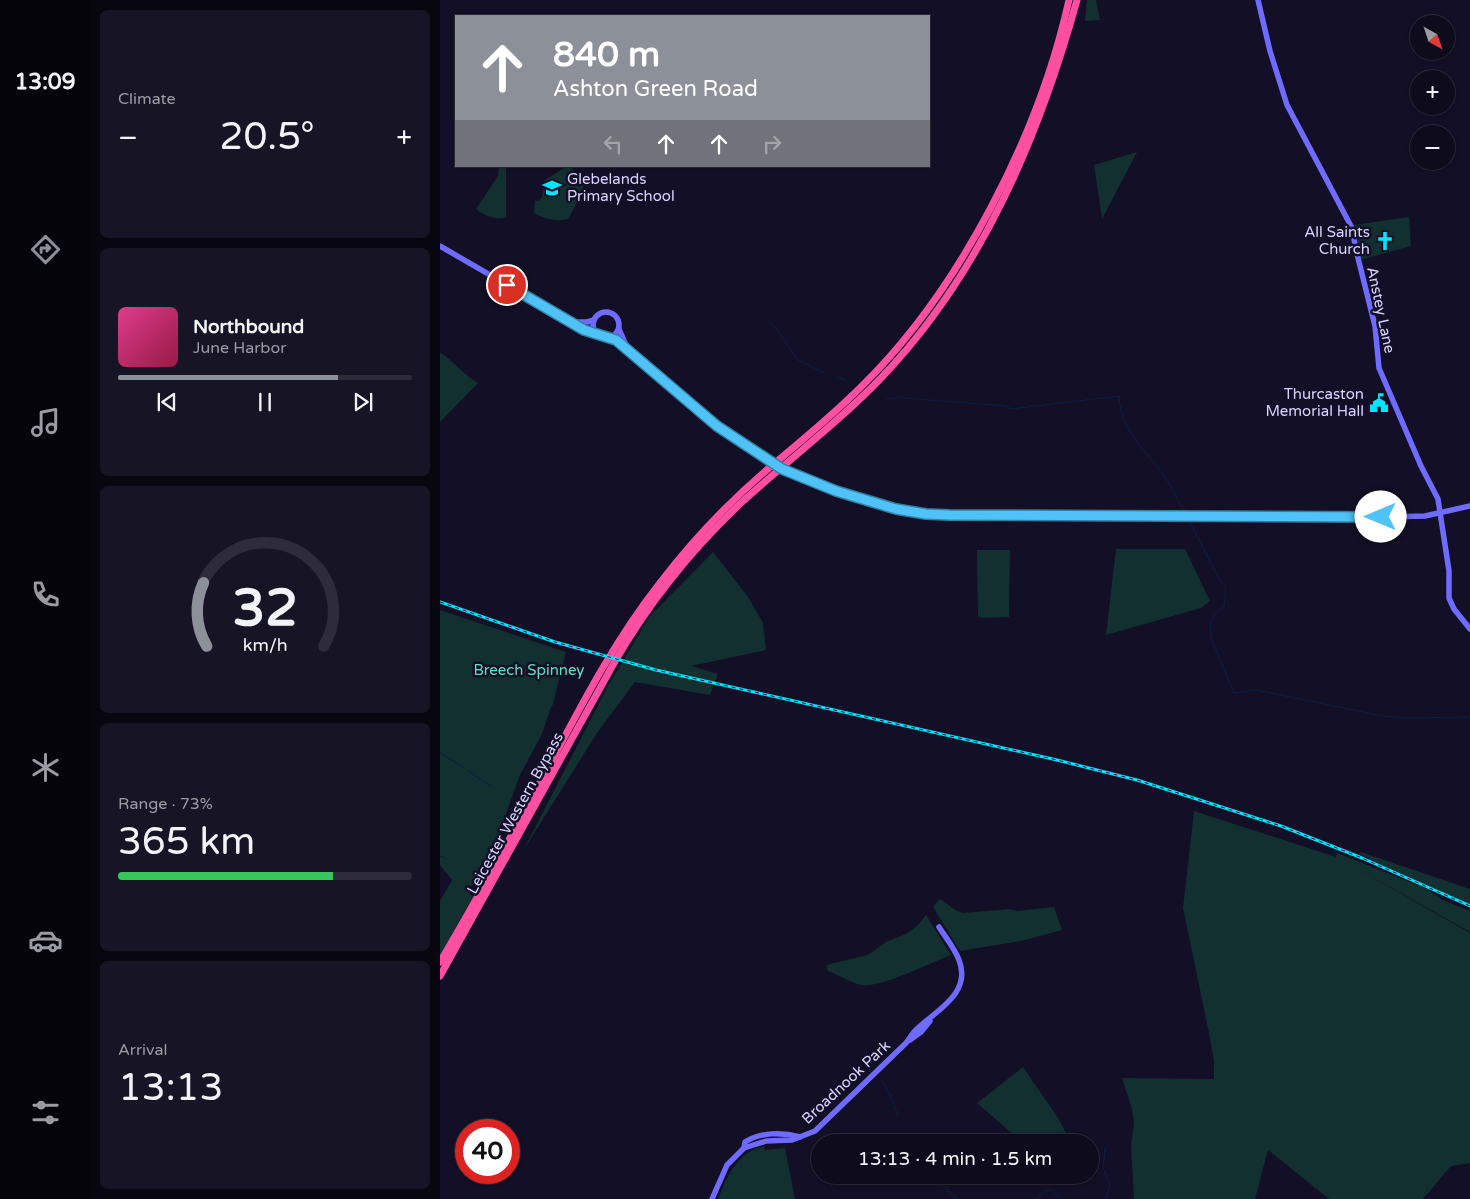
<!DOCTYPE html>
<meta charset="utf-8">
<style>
:root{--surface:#0e0b1c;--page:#171425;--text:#f1f3f6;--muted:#9b9ba3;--line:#2e2b3b;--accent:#8c9099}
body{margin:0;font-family:"Varela Round",sans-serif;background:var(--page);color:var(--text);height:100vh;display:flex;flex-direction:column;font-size:19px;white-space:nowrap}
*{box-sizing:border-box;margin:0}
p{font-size:16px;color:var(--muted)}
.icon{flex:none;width:28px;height:28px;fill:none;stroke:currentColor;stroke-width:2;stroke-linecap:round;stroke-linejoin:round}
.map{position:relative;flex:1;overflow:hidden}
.side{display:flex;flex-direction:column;gap:10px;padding:10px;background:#08060f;width:350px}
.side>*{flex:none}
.hud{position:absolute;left:15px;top:15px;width:475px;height:152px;border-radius:0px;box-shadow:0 1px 4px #0004,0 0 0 1px var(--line);background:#8c9099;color:#fff;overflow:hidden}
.needle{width:32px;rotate:140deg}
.fabs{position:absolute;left:970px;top:15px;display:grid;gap:10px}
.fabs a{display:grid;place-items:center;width:45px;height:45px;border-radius:50%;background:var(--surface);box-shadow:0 1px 4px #0004,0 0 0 1px var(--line);font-size:25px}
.speed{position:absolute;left:15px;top:1119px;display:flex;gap:10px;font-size:25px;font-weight:700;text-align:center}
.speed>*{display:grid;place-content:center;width:65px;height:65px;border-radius:50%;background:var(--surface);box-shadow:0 1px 4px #0004,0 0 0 1px var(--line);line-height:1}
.speed .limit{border:8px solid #d22;background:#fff;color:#111}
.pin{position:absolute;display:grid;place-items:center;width:42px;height:42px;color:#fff;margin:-21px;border:2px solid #fff;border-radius:50%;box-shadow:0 1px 5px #0007}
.me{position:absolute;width:55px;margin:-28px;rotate:270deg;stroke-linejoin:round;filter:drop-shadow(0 0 4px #0008)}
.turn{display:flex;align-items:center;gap:18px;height:105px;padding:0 15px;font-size:22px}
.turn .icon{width:65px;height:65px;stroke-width:2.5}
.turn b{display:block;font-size:35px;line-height:42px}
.lanes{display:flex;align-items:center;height:48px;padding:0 15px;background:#0003;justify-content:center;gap:25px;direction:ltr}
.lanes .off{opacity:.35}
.big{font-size:38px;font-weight:600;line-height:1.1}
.side .widget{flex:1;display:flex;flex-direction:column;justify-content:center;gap:8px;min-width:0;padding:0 18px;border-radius:8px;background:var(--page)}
.side .dial{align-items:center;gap:0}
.dial svg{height:130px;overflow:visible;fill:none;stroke:var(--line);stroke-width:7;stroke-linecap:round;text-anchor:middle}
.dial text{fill:var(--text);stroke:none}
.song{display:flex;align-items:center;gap:15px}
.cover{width:60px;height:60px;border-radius:8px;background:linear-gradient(135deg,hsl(330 70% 55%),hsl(340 70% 35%))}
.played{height:5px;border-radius:2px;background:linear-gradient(90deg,var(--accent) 75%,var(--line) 75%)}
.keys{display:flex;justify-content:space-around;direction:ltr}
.heat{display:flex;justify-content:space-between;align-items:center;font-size:28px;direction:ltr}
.charge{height:8px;border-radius:4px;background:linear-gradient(90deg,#34c759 73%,var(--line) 0)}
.trip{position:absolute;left:371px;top:1134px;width:288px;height:50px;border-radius:25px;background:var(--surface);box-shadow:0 1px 4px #0004,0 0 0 1px var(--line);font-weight:600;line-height:50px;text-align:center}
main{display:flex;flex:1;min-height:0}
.tabs{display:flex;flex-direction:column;width:90px;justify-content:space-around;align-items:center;background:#06040b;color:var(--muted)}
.tabs .icon{width:35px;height:35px}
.tabs .active{color:var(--accent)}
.tabs b{font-size:22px;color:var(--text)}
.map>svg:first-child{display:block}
.green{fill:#12302f}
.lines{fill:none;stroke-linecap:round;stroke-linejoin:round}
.stream{stroke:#0a1f44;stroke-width:1}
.secondary{stroke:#6f6bff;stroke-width:5.5}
.highway{stroke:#ff4fa3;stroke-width:7}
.rail-casing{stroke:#00e5ff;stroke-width:3}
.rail{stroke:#130f26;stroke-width:1;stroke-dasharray:4;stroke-linecap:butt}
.route-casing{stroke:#337fa1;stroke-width:12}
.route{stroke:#4fc3f7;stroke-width:9}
.labels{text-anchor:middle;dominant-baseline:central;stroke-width:5;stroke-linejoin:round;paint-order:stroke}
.poi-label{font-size:15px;fill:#d9d4ff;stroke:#130f26;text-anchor:end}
.street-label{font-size:15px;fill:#d9d4ff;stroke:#130f26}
.park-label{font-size:15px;fill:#5fe0c0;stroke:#130f26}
</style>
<main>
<nav class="tabs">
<b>13:09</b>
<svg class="icon active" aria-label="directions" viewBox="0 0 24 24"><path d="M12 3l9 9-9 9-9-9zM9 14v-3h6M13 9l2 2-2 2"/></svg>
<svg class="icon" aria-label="music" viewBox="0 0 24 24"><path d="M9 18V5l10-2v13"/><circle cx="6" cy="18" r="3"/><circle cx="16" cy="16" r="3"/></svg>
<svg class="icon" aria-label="phone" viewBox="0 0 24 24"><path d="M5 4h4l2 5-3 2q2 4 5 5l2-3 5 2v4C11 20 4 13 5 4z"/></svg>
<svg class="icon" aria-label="climate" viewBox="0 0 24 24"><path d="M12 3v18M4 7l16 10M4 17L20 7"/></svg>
<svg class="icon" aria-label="car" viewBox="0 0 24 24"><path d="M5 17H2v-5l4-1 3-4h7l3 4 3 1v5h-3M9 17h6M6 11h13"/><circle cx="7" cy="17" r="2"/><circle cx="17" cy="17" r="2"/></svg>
<svg class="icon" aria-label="filters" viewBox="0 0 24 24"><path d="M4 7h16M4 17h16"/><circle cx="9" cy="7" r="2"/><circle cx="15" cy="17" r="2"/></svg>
</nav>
<section class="side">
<div class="widget"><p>Climate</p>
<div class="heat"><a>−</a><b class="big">20.5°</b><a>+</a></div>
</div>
<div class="widget">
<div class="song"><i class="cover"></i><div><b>Northbound</b><p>June Harbor</p></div></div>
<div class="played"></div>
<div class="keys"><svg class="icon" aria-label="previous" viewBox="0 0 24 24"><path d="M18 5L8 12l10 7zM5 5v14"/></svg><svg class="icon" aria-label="pause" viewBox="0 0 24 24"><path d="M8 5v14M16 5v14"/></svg><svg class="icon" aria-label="next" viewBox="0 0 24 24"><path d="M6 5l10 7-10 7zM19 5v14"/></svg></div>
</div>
<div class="widget dial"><svg viewBox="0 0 100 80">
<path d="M14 69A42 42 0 1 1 86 69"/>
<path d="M14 69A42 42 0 0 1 12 30" stroke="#8c9099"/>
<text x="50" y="56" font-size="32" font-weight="700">32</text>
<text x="50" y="72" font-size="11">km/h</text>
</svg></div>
<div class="widget"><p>Range · 73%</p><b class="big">365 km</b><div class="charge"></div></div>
<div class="widget"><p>Arrival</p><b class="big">13:13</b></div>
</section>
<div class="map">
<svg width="1030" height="1199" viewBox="0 0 1030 1199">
<rect width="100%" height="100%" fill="#130f26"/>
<g class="green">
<path d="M647,0H656L660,20L645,21Z"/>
<path d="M697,152L662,219L654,165Z"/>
<path d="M59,166H66V217C55,221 44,215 36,209L58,176Z"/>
<path d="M127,166H130L144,184L138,201L128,219C116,222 105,219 94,213L95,200L98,201L102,197L105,180Z"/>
<path d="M969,217L971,246L920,260L914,225Z"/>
<path d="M0,352C14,362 24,375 38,383L0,422Z"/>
<path d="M676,549H745L770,601L761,608L666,635Z"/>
<path d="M537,550H570L569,617L542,618L538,616Z"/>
<path d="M273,552L308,597L323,623L326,650L251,666L278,674L270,695L195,682L157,733L83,851L169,684L210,616Z"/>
<path d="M0,610L126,652L112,707H111L102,734L80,775L53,849L28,892L33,897L0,956V901L12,880L0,865Z"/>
<path d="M754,811L896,857L897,853L985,888L1003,900L1030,911V932L906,862L1030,933V1163L1011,1166L983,1199H889L828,1150L815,1199H694L691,1145L694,1123L692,1109L682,1078L774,1079V1061L769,1033L743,908Z"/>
<path d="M921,852L1030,889V905L919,854Z"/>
<path d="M500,899L517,911L523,913L570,909L577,911L614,907L622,930L581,941L520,951L493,907Z"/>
<path d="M486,915L511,955C492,962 439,989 421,985C410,982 399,975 388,971L386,965L428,955L446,942L466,934L478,925Z"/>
<path d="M583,1067L620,1121L630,1142H582L537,1103Z"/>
<path d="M324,1146L325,1150L345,1148L355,1199H278C288,1175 296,1153 324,1146Z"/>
</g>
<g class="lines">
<g class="stream">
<path d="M329,322L338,331L358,360L384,373"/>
<path d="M398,377L405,380"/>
<path d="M446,398L455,399L461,396L464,398L566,406L571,409L679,396C680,433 712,455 730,485C735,494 738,503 745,511"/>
<path d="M749,520L780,581L786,586L784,607L774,614L770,628L772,640L794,693L816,690L943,716L967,718L1030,717"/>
<path d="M0,753L23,767"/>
<path d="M28,771L51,786"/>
<path d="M0,856L6,858"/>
<path d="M442,1081L451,1096L458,1116"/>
<path d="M464,1141L465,1142"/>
<path d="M665,1148L663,1168L670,1185L666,1198"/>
<path d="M499,1181L517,1199"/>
<path d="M596,1199L607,1190H611L623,1199"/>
</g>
<g class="secondary">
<path d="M818,0L830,51L847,105L912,228L916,250L935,326L939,368L981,466L998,499L1009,571V598L1014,609L1030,629"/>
<path d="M0,246L145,330L158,336"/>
<circle cx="166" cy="325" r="13"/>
<path d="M133,322H147L154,320"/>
<path d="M179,329L187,347"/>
<path d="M170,337L179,342C212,370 242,402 277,427C344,474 425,513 509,515L941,517L985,516L1030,506"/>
<path d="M470,1040L481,1032L490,1021"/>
<path d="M304,1148L326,1141L352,1140L375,1131L466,1043C470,1038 473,1032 478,1028C497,1010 532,993 519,960C515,949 506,938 499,927"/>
<path d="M272,1199L287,1165L304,1148L305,1142C321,1132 342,1132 360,1137"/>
</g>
<g class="highway">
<path d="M0,962C38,898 73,833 108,768C142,704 175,640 220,583C252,541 289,502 329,468C360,442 392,416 421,387C520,290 599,135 629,0"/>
<path d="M0,976L174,663C208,604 252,549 302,502C348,460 398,423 441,378C541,274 599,137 637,0"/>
</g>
<g class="rail-casing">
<path id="rail" d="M0,602L115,642L216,670L617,760L697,780L841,826L922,858L1030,906"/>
</g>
<use href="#rail" class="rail"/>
</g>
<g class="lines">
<g class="route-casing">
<path id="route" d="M67,285L144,330L176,340L277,426L342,469L396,491L456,509L486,514L509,515L941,517"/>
</g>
<use href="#route" class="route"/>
</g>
<defs>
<g id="school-bare" transform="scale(1.5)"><path d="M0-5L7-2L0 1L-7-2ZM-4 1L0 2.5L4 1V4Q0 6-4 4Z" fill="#00e5ff" stroke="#130f26" stroke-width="2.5" paint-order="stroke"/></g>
<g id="church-bare" transform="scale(1.5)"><path d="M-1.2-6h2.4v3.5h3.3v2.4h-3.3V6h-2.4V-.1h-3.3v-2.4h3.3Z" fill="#00e5ff" stroke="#130f26" stroke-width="2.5" paint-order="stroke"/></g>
<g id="civic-bare" transform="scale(1.5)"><path d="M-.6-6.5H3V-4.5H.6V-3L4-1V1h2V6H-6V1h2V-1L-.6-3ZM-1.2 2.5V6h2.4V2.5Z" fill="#00e5ff" stroke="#130f26" stroke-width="2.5" paint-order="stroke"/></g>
</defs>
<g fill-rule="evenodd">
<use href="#school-bare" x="112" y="188"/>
<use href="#church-bare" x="945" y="241"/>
<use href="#civic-bare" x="939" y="403"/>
</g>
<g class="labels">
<g class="poi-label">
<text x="127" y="179" text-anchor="start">Glebelands<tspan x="127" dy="17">Primary School</tspan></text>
<text x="930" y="232">All Saints<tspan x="930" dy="17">Church</tspan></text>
<text x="924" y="394">Thurcaston<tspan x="924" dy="17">Memorial Hall</tspan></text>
</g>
<g class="street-label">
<text transform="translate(941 310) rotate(78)">Anstey Lane</text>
<text transform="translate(75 813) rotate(-61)">Leicester Western Bypass</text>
<text transform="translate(406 1082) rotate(-43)">Broadnook Park</text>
</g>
<g class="park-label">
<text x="89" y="670">Breech Spinney</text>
</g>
</g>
</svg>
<div class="fabs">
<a><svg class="needle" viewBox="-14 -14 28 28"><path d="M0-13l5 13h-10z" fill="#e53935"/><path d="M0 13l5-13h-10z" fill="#9b9ba3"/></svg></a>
<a>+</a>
<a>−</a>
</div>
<div class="speed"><div class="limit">40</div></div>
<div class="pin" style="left:67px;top:285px;background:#d93025"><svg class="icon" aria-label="arrive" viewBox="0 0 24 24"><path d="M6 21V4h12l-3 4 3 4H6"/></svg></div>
<svg class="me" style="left:941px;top:517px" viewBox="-20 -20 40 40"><circle r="19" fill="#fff"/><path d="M0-13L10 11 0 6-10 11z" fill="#4fc3f7"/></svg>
<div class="trip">13:13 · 4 min · 1.5 km</div>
<div class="hud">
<div class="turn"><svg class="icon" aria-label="ahead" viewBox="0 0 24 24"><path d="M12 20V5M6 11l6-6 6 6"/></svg><div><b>840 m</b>Ashton Green Road</div></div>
<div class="lanes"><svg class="icon off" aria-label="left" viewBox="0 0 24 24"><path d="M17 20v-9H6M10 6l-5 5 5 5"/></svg><svg class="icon" aria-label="ahead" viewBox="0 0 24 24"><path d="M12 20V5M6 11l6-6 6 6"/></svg><svg class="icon" aria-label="ahead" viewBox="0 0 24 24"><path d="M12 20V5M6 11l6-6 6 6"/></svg><svg class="icon off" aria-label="right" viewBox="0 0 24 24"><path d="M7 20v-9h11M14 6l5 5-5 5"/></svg></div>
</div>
</div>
</main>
